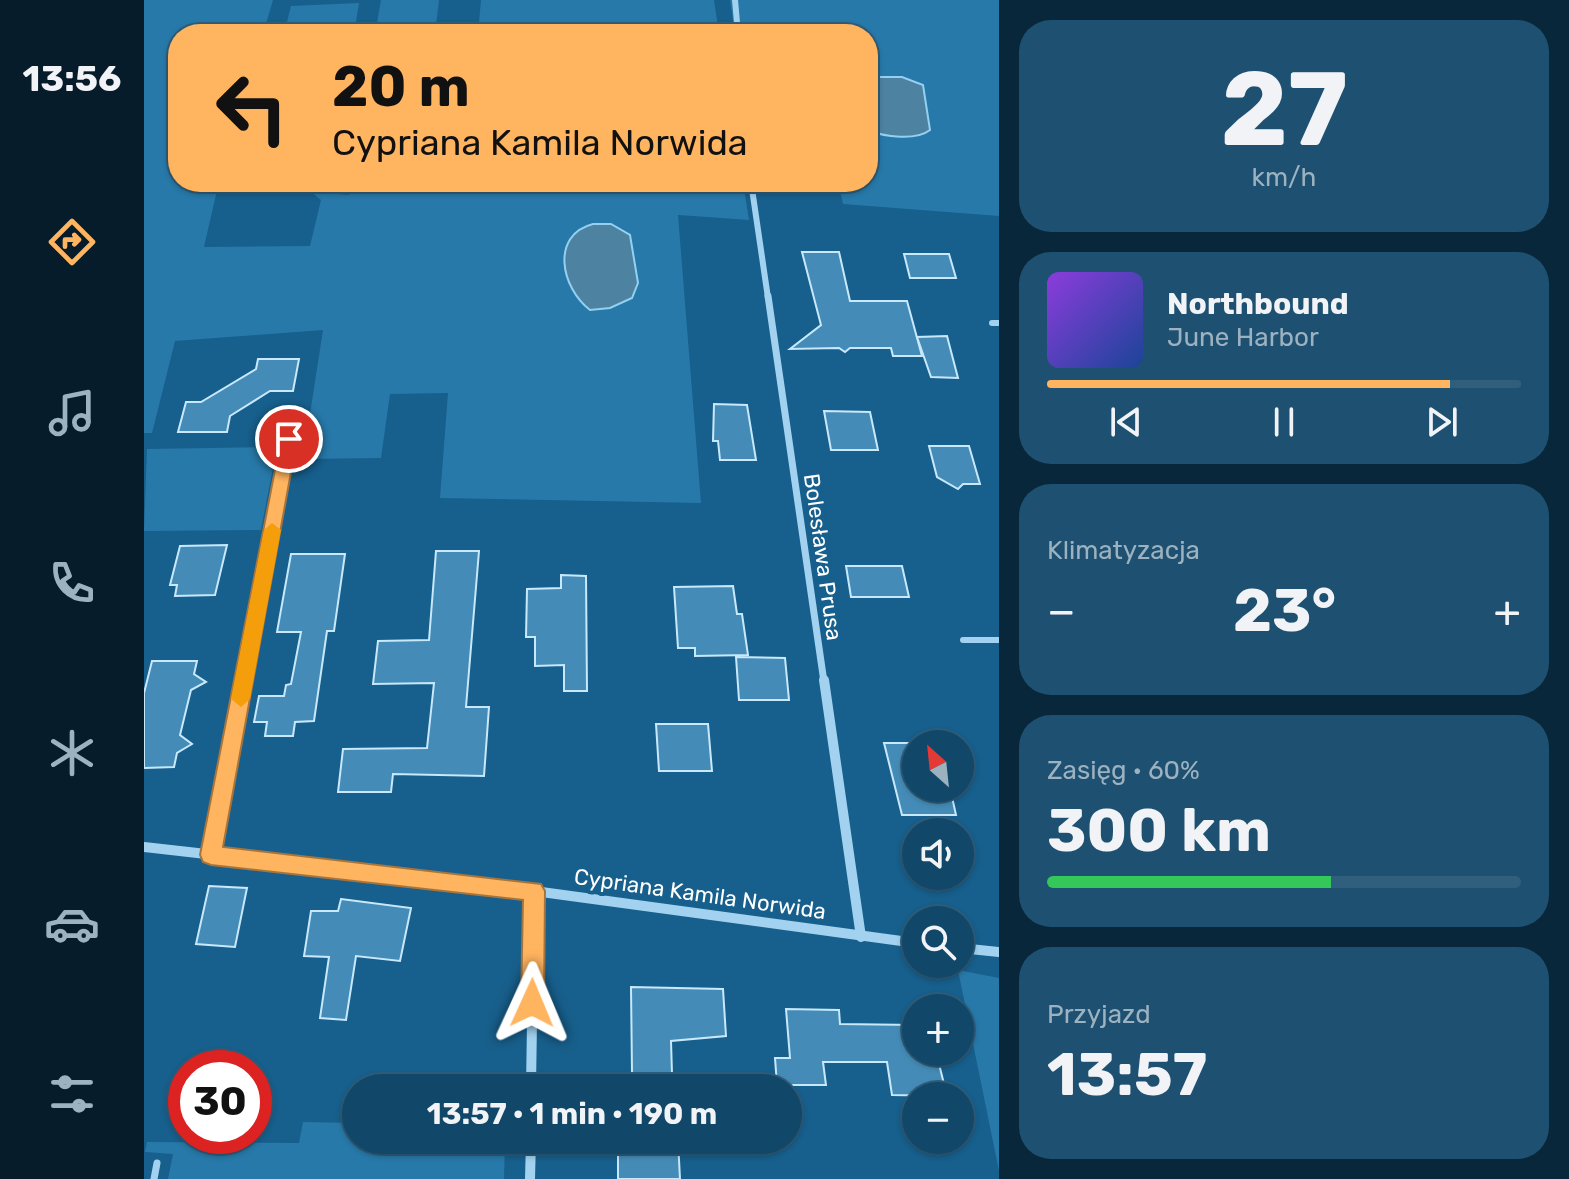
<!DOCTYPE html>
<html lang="pl">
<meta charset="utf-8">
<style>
:root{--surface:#114769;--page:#1e5171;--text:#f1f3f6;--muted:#9cb2c0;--line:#305f7d;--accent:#ffb45f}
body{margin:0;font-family:Rubik,sans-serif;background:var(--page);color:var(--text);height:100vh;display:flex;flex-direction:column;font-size:30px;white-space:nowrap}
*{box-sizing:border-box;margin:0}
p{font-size:26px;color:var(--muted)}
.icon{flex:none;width:44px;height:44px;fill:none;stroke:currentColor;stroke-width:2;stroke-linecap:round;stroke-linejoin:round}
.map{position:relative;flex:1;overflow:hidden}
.sheet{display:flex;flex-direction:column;gap:20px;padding:20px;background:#09273a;width:570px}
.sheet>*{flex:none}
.banner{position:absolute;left:24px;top:24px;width:710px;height:168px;border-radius:32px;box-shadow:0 2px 6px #0004,0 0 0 2px var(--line);background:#ffb45f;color:#111;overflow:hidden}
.needle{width:52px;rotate:333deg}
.controls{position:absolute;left:758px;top:730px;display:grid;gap:16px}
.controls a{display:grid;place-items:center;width:72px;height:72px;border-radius:50%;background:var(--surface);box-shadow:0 2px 6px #0004,0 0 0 2px var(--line);font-size:40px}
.speed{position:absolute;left:24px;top:1050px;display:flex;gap:16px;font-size:40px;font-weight:700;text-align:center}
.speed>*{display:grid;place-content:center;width:104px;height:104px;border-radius:50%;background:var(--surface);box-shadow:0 2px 6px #0004,0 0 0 2px var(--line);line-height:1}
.speed .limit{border:12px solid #d22;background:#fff;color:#111}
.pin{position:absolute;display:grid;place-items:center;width:68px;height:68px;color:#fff;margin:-34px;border:4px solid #fff;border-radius:50%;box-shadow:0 2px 8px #0007}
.me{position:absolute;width:88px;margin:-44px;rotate:1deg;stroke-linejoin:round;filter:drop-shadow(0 0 6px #0008)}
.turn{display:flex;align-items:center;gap:28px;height:168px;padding:0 32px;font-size:36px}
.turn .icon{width:104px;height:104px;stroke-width:2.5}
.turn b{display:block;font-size:56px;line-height:68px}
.big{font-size:60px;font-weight:700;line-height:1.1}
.sheet .tile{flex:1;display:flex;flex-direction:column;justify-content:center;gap:12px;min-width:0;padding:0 28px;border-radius:32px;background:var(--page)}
.sheet .dial{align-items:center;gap:0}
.dial b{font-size:104px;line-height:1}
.song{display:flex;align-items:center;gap:24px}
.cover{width:96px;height:96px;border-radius:12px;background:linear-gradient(135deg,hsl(270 70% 55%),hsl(220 70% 35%))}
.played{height:8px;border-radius:4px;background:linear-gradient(90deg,var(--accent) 85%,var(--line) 85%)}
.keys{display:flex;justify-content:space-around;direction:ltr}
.heat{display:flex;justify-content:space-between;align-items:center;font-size:44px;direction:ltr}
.charge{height:12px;border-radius:6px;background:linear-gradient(90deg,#34c759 60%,var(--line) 0)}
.trip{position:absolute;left:198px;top:1074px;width:460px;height:80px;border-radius:40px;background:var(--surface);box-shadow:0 2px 6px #0004,0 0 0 2px var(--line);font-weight:700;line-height:80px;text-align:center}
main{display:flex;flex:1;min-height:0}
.tabs{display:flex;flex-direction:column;width:144px;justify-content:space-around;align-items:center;background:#071c2a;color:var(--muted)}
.tabs .icon{width:56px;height:56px}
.tabs .selected{color:var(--accent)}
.tabs b{font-size:36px;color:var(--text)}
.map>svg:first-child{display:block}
.green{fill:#2779a9}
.water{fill:#4e82a1;stroke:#94d0f1;stroke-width:2}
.building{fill:#448cb7;stroke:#c8e8fb;stroke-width:2}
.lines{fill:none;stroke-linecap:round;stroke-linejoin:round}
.lane-far1{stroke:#a2d2ef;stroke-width:6}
.lane{stroke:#a2d2ef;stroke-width:7}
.street-far2{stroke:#a2d2ef;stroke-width:6}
.street-far1{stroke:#a2d2ef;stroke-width:7}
.street{stroke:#a2d2ef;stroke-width:10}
.route{fill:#ffb45f;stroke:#a6753e;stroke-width:2}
.slow{fill:#f59e0b}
.labels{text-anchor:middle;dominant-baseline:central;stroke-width:8;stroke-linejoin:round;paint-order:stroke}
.street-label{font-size:22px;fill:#fff;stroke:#175f8c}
</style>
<main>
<nav class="tabs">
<b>13:56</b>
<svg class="icon selected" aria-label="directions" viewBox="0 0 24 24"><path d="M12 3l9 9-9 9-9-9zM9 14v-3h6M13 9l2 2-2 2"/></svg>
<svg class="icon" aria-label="music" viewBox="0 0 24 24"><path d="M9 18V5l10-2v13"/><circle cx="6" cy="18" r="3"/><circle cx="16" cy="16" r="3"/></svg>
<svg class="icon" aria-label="phone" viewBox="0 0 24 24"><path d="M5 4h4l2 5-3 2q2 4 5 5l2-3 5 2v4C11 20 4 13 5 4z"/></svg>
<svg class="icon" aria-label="climate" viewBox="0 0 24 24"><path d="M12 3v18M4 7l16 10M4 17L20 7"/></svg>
<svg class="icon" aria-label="car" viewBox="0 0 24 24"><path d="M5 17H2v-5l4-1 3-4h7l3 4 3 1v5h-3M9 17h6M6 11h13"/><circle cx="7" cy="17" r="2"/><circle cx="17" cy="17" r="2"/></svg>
<svg class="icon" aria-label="filters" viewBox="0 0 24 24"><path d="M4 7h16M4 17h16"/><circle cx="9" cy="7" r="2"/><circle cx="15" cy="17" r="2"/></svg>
</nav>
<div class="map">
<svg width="855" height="1179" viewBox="0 0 855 1179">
<rect width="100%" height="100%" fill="#175f8c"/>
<g class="green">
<path d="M0,0H129L119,34H34V182H106L95,188L74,186L60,247L166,246L177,200L167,192L205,195L207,182H599L605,220L534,215L557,503L296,498L304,393L246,394L237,458L159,459L179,330L31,341L8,433H0Z"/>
<path d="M237,0H295L291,34H231Z"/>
<path d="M337,0H570L575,34H334Z"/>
<path d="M586,0H855V216L699,204L694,182H724V130L734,135L786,130L779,85L724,77V34H591Z"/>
<path d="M215,3L210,34H140L147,6Z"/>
<path d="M133,447L117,530L0,531L3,449Z"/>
<path d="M814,970L855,978V1171Z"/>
<path d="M159,1122L212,1123V1140H361L360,1179H24L29,1154L1,1152L3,1142L155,1143Z"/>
</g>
<g class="water">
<path d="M724,77H758L779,85L786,130C772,141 740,137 724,130Z"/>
<path d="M449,224H467L486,235L494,283L488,298L466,308L446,310C417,288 406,235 449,224Z"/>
</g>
<g class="building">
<path d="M658,252H695L706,301H763L778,356H749L747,348H706L701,352L695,348L646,349L677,325Z"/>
<path d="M760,254H805L812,278H766Z"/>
<path d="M803,336L814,378L787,377L773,337Z"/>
<path d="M114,359H155L149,391H126L86,416L83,432H34L42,402H57L112,369Z"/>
<path d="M570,404L603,405L612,460H576L574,441H569Z"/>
<path d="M680,411L726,412L734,450H687Z"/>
<path d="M785,446H825L836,484H819L814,489L793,477Z"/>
<path d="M83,545L71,595L31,596L33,585H26L36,546Z"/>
<path d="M292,551H335L322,707H345L340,776L249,774L247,792H194L199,749L283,748L290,683L229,684L234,641L285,640Z"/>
<path d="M147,554H201L190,631H183L170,721L151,722L149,736H121L123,722H110L115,696H140L142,685L147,684L157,632H133Z"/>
<path d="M702,566H758L765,597H707Z"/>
<path d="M417,575L442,576L443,691H420V665L391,666V637H382L383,589L417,588Z"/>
<path d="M589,586L593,614H598L604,655L551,656V648H534L530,587Z"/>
<path d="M592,657L641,658L645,700H595Z"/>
<path d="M8,661H53L50,674L62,682L47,690L36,735L48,744L33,753L30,767L0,768V693Z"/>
<path d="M512,724H564L568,771H515Z"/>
<path d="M740,743H796L772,744V788H806L812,815H758Z"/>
<path d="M65,886L103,888L91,947L52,944Z"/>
<path d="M197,899L267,908L256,961L212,956L202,1020L176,1018L185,957L160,956L167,911H194Z"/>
<path d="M487,987L579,989L582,1036L527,1041L528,1074L488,1073Z"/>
<path d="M642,1009L695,1010L696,1024L772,1025V1052H792L803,1096L748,1095L743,1062H679L682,1085H633L631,1058H646Z"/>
<path d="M474,1140H534L536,1179H474Z"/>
</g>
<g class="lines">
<g class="lane-far1">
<path d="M848,323H855"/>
<path d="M819,640H855"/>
<path d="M99,682L145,439"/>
</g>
<g class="lane">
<path d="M67,855L100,680"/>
<path d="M10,1179L13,1163"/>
</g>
<g class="street-far2">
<path d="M591,0L594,34"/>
<path d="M607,182L624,298"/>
</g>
<path class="street-far1" d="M624,296L680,682"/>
<g class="street">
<path d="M680,680L717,937"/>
<path d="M0,847L390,891L772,943"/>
<path d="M816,948L855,952"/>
<path d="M387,1088L390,891"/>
<path d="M386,1179L387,1140"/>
</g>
</g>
<path class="route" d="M145,434L153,439L79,847L397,884L401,891L400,1003L397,1011L388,1015L380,1011L377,1003L379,900L67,865L59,862L56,855L137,439Z"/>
<path class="slow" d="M128,523L137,530L106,699L97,707L87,699L120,530Z"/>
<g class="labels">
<g class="street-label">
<text transform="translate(679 557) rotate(82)">Bolesława Prusa</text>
<text transform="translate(556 894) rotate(8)">Cypriana Kamila Norwida</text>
</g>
</g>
</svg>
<div class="controls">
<a><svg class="needle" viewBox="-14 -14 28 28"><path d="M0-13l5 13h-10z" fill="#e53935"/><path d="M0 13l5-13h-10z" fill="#9cb2c0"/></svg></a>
<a><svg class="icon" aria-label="sound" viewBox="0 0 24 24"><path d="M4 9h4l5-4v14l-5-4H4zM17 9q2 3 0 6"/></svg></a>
<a><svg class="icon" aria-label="search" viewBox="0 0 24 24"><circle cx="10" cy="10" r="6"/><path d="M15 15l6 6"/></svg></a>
<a>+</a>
<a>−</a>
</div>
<div class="speed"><div class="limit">30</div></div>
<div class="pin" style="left:145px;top:439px;background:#d93025"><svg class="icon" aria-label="arrive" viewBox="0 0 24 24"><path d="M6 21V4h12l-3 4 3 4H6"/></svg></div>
<svg class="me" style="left:388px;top:1003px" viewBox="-20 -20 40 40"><path d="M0-17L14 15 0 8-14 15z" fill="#ffb45f" stroke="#fff" stroke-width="4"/></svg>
<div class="trip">13:57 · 1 min · 190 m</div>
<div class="banner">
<div class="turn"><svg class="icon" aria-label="left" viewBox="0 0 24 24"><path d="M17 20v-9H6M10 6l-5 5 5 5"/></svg><div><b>20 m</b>Cypriana Kamila Norwida</div></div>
</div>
</div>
<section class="sheet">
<div class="tile dial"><b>27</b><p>km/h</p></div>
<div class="tile">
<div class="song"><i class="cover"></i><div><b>Northbound</b><p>June Harbor</p></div></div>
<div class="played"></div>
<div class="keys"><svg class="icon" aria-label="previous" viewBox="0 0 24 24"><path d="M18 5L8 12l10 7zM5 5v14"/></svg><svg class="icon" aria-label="pause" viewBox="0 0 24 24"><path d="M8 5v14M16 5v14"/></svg><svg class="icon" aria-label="next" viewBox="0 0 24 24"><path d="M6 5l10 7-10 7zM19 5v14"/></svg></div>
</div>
<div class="tile"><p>Klimatyzacja</p>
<div class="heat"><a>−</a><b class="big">23°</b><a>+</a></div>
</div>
<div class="tile"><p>Zasięg · 60%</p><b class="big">300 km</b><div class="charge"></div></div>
<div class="tile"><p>Przyjazd</p><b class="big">13:57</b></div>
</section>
</main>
